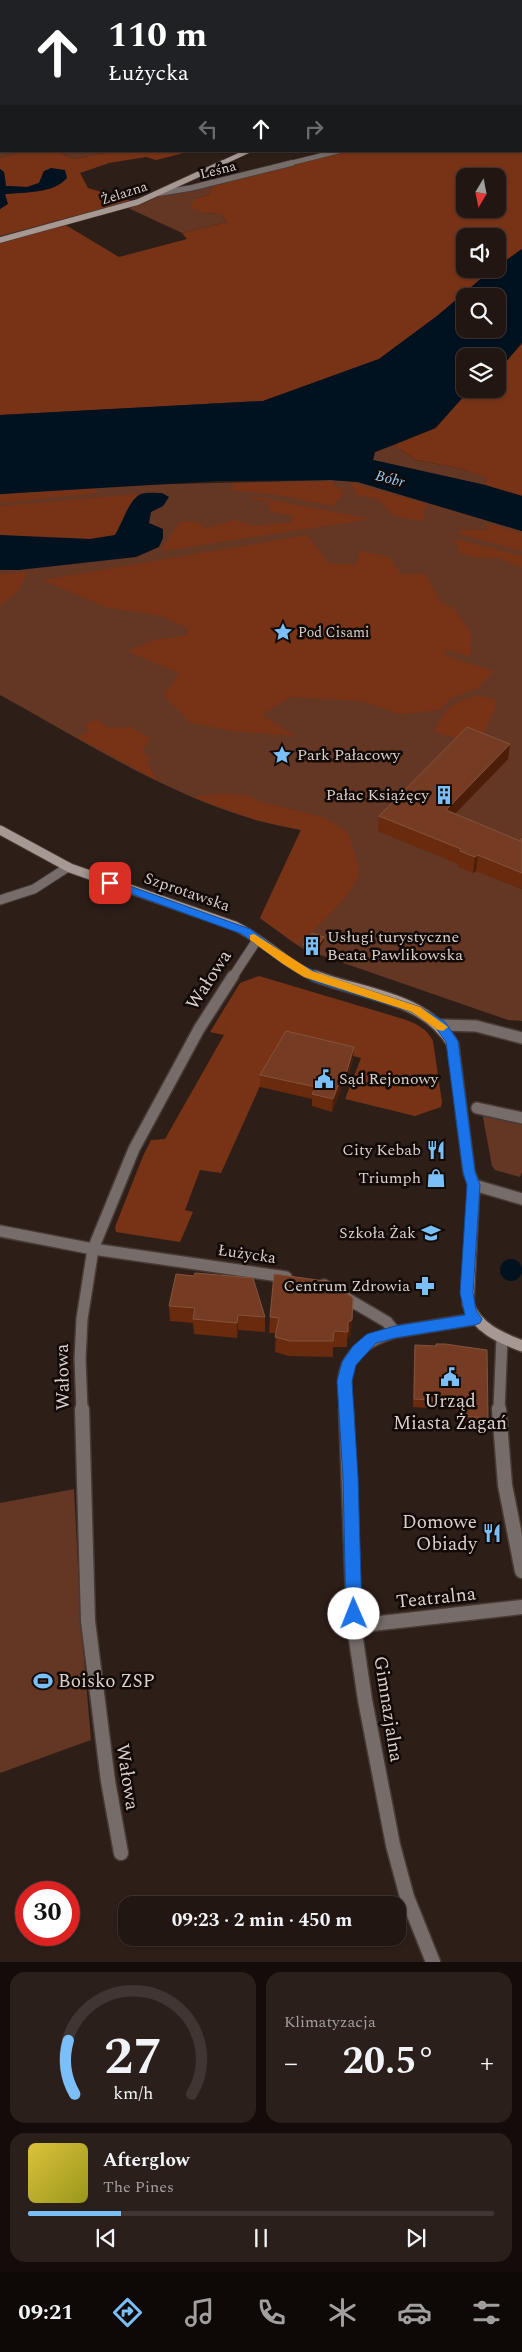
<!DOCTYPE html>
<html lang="pl">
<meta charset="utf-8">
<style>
:root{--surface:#221612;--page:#2a1f1b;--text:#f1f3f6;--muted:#a29f9f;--line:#3f3532;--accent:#7abff8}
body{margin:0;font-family:Spectral,serif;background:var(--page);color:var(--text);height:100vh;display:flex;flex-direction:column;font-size:19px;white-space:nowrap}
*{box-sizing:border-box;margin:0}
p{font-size:16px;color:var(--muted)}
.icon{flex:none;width:28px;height:28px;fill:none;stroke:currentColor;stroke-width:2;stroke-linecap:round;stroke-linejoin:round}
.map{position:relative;height:1962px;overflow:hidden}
.sheet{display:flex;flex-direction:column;gap:10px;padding:10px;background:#130c0a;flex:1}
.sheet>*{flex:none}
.hud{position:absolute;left:0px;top:0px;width:522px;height:152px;box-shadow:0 1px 4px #0004,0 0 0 1px var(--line);background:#202124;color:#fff;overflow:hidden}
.needle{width:32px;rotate:190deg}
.tools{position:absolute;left:456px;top:168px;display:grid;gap:10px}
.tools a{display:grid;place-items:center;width:50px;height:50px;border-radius:10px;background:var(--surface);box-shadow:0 1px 4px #0004,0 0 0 1px var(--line);font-size:25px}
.speed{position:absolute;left:15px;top:1881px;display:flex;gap:10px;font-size:25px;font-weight:700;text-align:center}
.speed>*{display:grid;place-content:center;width:65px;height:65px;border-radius:50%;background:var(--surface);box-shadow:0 1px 4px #0004,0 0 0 1px var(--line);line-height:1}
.speed .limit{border:8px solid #d22;background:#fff;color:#111}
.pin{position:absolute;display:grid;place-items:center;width:42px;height:42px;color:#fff;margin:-21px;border-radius:10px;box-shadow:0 2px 8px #0006}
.me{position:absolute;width:55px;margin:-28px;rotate:359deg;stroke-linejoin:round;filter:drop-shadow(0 0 4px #0008)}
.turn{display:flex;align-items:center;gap:18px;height:105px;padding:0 25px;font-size:22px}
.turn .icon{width:65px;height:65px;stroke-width:2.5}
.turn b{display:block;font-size:35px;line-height:42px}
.lanes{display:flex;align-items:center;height:48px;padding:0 25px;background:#0003;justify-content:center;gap:25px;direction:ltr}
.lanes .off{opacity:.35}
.big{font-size:38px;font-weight:700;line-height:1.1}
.sheet .tile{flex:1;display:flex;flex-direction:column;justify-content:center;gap:8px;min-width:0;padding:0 18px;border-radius:15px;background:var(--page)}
.sheet .dial{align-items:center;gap:0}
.dial svg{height:130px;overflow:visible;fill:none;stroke:var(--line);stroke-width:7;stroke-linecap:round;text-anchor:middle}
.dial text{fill:var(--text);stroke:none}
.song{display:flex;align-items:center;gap:15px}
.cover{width:60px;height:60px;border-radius:8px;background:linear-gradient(135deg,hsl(50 70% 55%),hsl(60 70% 35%))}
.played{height:5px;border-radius:2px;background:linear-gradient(90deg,var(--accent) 20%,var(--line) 20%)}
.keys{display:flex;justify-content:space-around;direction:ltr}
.heat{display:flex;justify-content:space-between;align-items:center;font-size:28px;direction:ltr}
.sheet .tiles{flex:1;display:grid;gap:10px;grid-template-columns:1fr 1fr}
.tile:last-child{grid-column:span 2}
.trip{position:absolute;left:118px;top:1896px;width:288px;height:50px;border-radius:15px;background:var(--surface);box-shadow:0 1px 4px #0004,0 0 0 1px var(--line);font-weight:700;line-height:50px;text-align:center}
.tab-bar{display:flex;height:80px;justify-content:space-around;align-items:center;background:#0e0907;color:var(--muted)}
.tab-bar .icon{width:35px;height:35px}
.tab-bar .on{color:var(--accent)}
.tab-bar b{font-size:22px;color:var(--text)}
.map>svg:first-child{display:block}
.green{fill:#643624}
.forest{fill:#783317;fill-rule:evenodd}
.water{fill:#001120;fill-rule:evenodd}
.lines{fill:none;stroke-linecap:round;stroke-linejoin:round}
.street-far4-casing{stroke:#493a35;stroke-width:5.5}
.street-far3-casing{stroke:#493a35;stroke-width:7}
.street-far2-casing{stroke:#493a35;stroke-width:11}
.street-far1-casing{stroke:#493a35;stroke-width:14}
.street-casing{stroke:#493a35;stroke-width:17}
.secondary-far3-casing{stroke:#493a35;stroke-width:5.5}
.secondary-far2-casing{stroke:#493a35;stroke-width:7}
.secondary-far1-casing{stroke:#493a35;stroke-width:11}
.secondary-casing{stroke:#493a35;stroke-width:14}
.street-far4{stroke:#766d6a;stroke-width:4.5}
.street-far3{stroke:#766d6a;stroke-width:5.5}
.street-far2{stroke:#766d6a;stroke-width:9}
.street-far1{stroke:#766d6a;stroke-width:11}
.street{stroke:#766d6a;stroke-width:14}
.secondary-far3{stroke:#a69893;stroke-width:4.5}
.secondary-far2{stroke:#a69893;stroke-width:5.5}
.secondary-far1{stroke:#a69893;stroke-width:9}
.secondary{stroke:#a69893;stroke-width:11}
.rail{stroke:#bfb3af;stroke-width:2;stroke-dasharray:3 2;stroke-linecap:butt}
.wall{fill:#692a0e}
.shaded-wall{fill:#4c1e0a}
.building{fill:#753c23;stroke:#85533d}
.route{fill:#1a73e8;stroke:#114b97}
.slow{fill:#f59e0b}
.labels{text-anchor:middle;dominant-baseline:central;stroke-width:5;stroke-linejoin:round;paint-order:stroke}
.far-street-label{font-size:14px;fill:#dbd0cc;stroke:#110a07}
.far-poi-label{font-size:14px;fill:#dbd0cc;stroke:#110a07;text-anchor:start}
.far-water-label{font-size:15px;font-style:italic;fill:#9ccef9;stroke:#110a07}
.poi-label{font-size:16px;fill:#dbd0cc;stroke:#110a07;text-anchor:end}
.street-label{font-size:16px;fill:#dbd0cc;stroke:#110a07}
.near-street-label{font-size:19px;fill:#dbd0cc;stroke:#110a07}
.near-poi-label{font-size:19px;fill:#dbd0cc;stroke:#110a07}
</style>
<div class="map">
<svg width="522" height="1962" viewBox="0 0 522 1962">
<rect width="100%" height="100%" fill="#2d1e18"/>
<g class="green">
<path d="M0,27L1,151H23L0,158Z"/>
<path d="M48,151H116L73,159L61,153Z"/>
<path d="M215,184L208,195L194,199L203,213L221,214L227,222L182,233L126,207L165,194Z"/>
<path d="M394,445L416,460L458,468L488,478L485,485L373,460L375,452Z"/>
<path d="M331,480L358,482L522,531V851L444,825L508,759L379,831L522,889V1021L508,1020L303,949L260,918L301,830C286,827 270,824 256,820C165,794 82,740 0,695V494L132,485Z"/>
<path d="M482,1112L522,1123V1172L520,1177L495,1170L492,1166Z"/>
<path d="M74,1489L81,1623L91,1740L0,1773V1503Z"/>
</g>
<g class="forest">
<path d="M522,98V249L498,266V236H465V269H493L437,316L379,359L263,401L0,415V241L64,224L119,257L187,239L182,233L227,222L221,214L203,213L191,208L194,199L208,195L215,183L345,151H521ZM465,176H498V209H465Z"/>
<path d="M23,151L61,153L73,159L116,151H192L156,160L146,157L109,163L80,173L88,188L132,201L0,236V209L7,204L5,194L40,190L44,171L39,183L27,187L6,186L4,172L0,169V158Z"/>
<path d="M522,343V496L485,485L487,478L458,468L416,460L394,445L436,428L464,396L462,394L470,389H498V371Z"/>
<path d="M318,482H331L345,493L332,506L279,495L230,490L234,483Z"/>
<path d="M351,483L427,504L423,512L425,517L421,521L395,516L377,498L357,496Z"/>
<path d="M95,488L97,493L0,503V495Z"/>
<path d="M138,494L126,510L124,520L115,535L90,539L0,535V506Z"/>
<path d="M252,496L370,519L163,551V547L180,522C190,521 198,521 206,528L235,520L253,526L292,523L291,515L275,513L268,508L270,502L253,499Z"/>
<path d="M489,524L522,533V551L456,533L463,530H489L486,525Z"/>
<path d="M307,535L329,563L356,565L360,551L389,557L401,574H425L441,602L455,610L471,632L470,656L446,650L443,653C458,662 477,665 494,671L476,689L449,699L440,710L399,714L361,701L291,697L262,715L296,736L232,731L191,723L164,696L179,673L127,651L155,640L188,635L187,628L161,616L106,607L42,580Z"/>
<path d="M455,539L522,556V568L499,558L473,557L460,553Z"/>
<path d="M28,572L18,591L0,606V574Z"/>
<path d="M478,696L496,699L494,711L483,736L456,738L434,732C446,708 451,702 478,696Z"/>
<path d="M97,719L108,728L131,727L150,738L142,751L150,759L147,763L158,781L77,737L88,732L86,724Z"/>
<path d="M217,794L247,795L261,802L326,818L348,833C351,845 358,858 359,870C359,891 313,930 297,945L260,918L301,830L256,820L193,797Z"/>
<path d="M259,976L400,1018C415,1023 426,1027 433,1041L442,1102L441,1107L415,1116L345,1099L361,1058L286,1040L260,1086L221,1173L200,1170L185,1210L193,1212L180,1242L116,1232L115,1227L143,1156L151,1140L165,1139L224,1035L210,1032L240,983Z"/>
</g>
<g class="water">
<path d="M51,168L65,170L67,178C53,194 25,192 5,194L8,204L0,209V169L4,172L6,186L27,187L39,183L44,171Z"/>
<path d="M522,249V343L498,371V356H465V389H470L462,394L464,396L435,428L375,452L373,460L485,485L522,496V531L358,482L331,480L217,481L0,494V415L263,401L379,359L437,316L491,270L498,269V266ZM498,296V329H465V296Z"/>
<path d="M162,493L169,497L163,506L151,512L149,523L163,529V538L159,547L136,557L19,570H0V535L90,539L115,535C122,524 129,499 141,494C147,492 156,493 162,493Z"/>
<circle cx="511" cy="1270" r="11"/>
</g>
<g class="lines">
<g class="street-far4-casing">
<g id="street-far4">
<path d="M45,0L51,1"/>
<path d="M291,0L297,1"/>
<path d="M287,164L339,151"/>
</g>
</g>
<g class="street-far3-casing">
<path id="street-far3" d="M160,193L191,188L292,163"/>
</g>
<g class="street-far2-casing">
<g id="street-far2">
<path d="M0,900L34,889L68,867"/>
<path d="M232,978L257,940"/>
</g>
</g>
<g class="street-far1-casing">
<g id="street-far1">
<path d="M440,1025L476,1026L522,1038"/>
<path d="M477,1108L522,1118"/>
<path d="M474,1185L522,1199"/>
<path d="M0,1231L93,1249L286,1277"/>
<path d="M324,1285L387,1322L395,1332L475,1319"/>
<path d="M82,1410L80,1359L82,1319L93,1249L134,1149L199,1029L233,976"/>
<path d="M346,1410C346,1399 342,1383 345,1372C351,1349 375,1338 395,1332"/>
<path d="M499,1410L502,1338"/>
</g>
</g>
<g class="street-casing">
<g id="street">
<path d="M82,1409L88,1621L108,1781L121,1853"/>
<path d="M346,1409L354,1626L365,1700L393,1845L407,1897L433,1962"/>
<path d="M499,1409L505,1485L522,1571"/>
<path d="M354,1626L522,1607"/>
</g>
</g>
<g class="secondary-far3-casing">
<path id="secondary-far3" d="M220,164L248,151"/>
</g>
<g class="secondary-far2-casing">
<path id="secondary-far2" d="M0,240L138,202L223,163"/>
</g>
<g class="secondary-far1-casing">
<path id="secondary-far1" d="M0,830L70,868L235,926C265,940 287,966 318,978"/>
</g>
<g class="secondary-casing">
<path id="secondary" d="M315,976C361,994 427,997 453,1045L469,1172L474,1185L468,1304C477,1328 499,1337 522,1346"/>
</g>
<use href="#street-far4" class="street-far4"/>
<use href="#street-far3" class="street-far3"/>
<use href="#street-far2" class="street-far2"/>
<use href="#street-far1" class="street-far1"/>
<use href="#street" class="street"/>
<use href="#secondary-far3" class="secondary-far3"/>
<use href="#secondary-far2" class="secondary-far2"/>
<use href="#secondary-far1" class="secondary-far1"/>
<use href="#secondary" class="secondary"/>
<path class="rail" d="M159,0L171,1"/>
</g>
<g class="wall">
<path d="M510,744L508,759L455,814L520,841L522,838V889L476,871L473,873L458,867V864L378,831L379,816Z"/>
<path d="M324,941L315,953L303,949V945Z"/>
<path d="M353,1059L346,1086H342L332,1112L312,1106V1099L260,1087V1075Z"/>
<path d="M194,1276L265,1317V1332L238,1330L237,1338L194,1334L193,1323L170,1321L169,1306Z"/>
<path d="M337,1293L351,1335L347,1338V1347H333V1357L289,1356L275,1352L276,1333H269L270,1317Z"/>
<path d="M415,1345L488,1418L486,1426L460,1424V1410L413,1407L414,1353Z"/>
</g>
<g class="shaded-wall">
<path d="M510,744L508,759L444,825L446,810Z"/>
<path d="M478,855L476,871L473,873L475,857Z"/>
<path d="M324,937V941L315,953V949Z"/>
<path d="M354,1047L353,1059L346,1086V1074Z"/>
<path d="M343,1073L342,1086L332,1112L333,1099Z"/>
<path d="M238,1315V1330L237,1338V1323Z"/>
<path d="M352,1320L351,1335L347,1338V1347L348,1322Z"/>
</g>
<g class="building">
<path d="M467,727L510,744L446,810L520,841L522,838V873L478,855L475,857L460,851L461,849L379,816Z"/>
<path d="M312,933L324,937L315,949L303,945Z"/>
<path d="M286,1031L354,1047L346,1074L343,1073L333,1099L312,1094L316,1087L260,1075Z"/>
<path d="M195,1273L253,1278L265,1317L238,1315L237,1323L193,1319L195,1308L169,1306L176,1274L194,1276Z"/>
<path d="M274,1274L332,1282L337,1293L348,1294L353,1298L352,1320L348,1322V1332L334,1331L333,1341H290L275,1337L279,1318L270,1317Z"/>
<path d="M436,1344H445L487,1350L488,1418L462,1416V1402L414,1399L415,1345L436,1346Z"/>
</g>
<path class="route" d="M110,879L250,929L291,959L322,975L420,1007L445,1022L458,1041L475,1172L480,1185L473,1293L476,1310L482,1319L480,1323L475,1325L395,1338L376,1343L356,1365L352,1381L358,1477L362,1614L360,1619L354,1622L348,1619L346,1614L343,1477L337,1381L342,1362L353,1346L367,1334L395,1326L465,1315L460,1293L467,1185L463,1172L446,1042L436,1028L412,1012L313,981L283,964L242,934L107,885L105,883Z"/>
<path class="slow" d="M254,934L312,971L420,1007L448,1027L443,1031L438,1030L412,1012L304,977L283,964L250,940V935Z"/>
<defs>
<g id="sight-bare" transform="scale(1.5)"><path d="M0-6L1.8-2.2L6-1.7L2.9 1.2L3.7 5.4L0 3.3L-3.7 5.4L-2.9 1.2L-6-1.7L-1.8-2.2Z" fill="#7abff8" stroke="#110a07" stroke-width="2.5" paint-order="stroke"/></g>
<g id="building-bare" transform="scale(1.5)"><path d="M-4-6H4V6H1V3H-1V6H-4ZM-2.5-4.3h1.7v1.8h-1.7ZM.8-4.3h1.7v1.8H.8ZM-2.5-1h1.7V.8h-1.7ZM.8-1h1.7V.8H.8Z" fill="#7abff8" stroke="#110a07" stroke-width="2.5" paint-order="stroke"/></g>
<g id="civic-bare" transform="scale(1.5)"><path d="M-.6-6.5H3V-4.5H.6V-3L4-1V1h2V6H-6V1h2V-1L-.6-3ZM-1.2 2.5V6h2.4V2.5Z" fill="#7abff8" stroke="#110a07" stroke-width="2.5" paint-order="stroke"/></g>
<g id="restaurant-bare" transform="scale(1.5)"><path d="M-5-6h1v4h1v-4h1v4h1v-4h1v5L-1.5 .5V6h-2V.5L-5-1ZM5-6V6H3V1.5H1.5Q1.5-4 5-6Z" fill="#7abff8" stroke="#110a07" stroke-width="2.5" paint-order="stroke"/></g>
<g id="shop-bare" transform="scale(1.5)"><path d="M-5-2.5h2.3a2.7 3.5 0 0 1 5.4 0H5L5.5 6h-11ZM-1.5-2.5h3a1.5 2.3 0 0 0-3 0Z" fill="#7abff8" stroke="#110a07" stroke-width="2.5" paint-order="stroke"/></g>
<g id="school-bare" transform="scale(1.5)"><path d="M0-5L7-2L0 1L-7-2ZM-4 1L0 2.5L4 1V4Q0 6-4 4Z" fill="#7abff8" stroke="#110a07" stroke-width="2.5" paint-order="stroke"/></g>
<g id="pharmacy-bare" transform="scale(1.5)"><path d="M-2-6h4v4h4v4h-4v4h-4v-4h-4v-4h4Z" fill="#7abff8" stroke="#110a07" stroke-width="2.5" paint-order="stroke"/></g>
<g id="stadium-bare" transform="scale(1.5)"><path d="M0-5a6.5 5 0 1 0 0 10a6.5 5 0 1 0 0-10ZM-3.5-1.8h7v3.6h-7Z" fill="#7abff8" stroke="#110a07" stroke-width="2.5" paint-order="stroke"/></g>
</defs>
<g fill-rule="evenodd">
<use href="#sight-bare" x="283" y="632"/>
<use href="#sight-bare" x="282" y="755"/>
<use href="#building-bare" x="444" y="795"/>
<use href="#building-bare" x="312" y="946"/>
<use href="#civic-bare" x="324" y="1079"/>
<use href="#restaurant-bare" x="436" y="1150"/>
<use href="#shop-bare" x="436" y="1178"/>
<use href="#school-bare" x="431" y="1233"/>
<use href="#pharmacy-bare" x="425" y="1286"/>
<use href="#civic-bare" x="450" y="1377"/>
<use href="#restaurant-bare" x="492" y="1533"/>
<use href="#stadium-bare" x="43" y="1681"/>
</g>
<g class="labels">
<g class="far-street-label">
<text transform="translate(218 170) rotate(-14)">Leśna</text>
<text transform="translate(124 193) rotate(-18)">Żelazna</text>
</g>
<g class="far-poi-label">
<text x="298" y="632">Pod Cisami</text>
</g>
<g class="far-water-label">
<text transform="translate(390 479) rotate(14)">Bóbr</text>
</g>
<g class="poi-label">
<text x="297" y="755" text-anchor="start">Park Pałacowy</text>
<text x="429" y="795">Pałac Książęcy</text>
<text x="327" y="937" text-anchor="start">Usługi turystyczne<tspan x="327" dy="18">Beata Pawlikowska</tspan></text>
<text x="339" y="1079" text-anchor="start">Sąd Rejonowy</text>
<text x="421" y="1150">City Kebab</text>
<text x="421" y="1178">Triumph</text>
<text x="416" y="1233">Szkoła Żak</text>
<text x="410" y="1286">Centrum Zdrowia</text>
</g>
<g class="street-label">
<text transform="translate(187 892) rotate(19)">Szprotawska</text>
<text transform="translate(247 1254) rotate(8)">Łużycka</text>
</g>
<g class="near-street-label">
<text transform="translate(209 980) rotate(-57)">Wałowa</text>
<text transform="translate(63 1377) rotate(-91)">Wałowa</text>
<text transform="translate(436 1598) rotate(-6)">Teatralna</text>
<text transform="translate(388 1709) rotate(81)">Gimnazjalna</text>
<text transform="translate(127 1777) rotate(81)">Wałowa</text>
</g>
<g class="near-poi-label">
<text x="450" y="1401">Urząd<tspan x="450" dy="22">Miasta Żagań</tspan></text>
<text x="477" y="1522" text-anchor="end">Domowe<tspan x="477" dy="22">Obiady</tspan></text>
<text x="58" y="1681" text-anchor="start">Boisko ZSP</text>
</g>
</g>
</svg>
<div class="tools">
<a><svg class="needle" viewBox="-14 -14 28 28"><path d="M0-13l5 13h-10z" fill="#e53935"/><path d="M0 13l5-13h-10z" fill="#a29f9f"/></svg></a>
<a><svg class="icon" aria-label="sound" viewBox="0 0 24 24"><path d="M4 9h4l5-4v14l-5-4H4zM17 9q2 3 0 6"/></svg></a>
<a><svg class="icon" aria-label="search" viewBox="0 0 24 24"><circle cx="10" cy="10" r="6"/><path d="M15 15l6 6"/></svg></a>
<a><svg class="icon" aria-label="layers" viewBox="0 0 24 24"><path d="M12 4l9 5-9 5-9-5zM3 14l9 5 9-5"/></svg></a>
</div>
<div class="speed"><div class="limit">30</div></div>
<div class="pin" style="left:110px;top:883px;background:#d93025"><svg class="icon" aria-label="arrive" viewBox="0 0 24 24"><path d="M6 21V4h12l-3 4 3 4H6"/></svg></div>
<svg class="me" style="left:354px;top:1614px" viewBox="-20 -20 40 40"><circle r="19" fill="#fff"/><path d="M0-13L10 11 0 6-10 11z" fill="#1a73e8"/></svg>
<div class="trip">09:23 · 2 min · 450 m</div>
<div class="hud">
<div class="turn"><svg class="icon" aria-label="ahead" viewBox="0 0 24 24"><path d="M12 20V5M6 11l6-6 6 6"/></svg><div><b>110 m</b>Łużycka</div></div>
<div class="lanes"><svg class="icon off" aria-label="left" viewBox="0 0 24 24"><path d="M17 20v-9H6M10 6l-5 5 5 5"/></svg><svg class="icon" aria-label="ahead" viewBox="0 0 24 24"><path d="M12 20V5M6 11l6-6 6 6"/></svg><svg class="icon off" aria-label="right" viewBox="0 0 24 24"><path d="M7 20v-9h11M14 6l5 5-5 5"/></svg></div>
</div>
</div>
<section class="sheet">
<div class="tiles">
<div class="tile dial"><svg viewBox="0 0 100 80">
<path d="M14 69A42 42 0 1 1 86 69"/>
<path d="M14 69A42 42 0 0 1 10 36" stroke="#7abff8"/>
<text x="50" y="56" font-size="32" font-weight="700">27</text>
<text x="50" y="72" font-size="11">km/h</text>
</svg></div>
<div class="tile"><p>Klimatyzacja</p>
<div class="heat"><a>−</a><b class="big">20.5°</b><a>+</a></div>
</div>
<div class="tile">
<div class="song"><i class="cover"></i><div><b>Afterglow</b><p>The Pines</p></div></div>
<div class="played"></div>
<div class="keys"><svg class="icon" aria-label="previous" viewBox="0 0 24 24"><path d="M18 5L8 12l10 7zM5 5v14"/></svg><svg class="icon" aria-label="pause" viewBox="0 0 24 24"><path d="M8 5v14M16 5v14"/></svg><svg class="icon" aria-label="next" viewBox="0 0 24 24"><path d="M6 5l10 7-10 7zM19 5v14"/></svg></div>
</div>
</div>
</section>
<nav class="tab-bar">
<b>09:21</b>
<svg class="icon on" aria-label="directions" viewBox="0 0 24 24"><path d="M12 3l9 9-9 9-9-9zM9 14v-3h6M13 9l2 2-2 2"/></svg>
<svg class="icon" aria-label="music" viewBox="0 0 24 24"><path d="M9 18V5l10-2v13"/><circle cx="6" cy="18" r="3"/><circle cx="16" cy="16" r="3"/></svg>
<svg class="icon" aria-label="phone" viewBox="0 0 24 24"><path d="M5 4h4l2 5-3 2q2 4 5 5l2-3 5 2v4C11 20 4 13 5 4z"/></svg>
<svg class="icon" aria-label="climate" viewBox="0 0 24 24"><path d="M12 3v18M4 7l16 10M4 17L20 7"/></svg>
<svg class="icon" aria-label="car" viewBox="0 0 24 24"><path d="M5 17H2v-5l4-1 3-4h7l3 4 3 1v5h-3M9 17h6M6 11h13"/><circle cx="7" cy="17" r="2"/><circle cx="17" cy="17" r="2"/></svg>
<svg class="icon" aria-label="filters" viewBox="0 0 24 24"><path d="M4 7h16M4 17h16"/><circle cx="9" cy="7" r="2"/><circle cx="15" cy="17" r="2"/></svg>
</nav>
